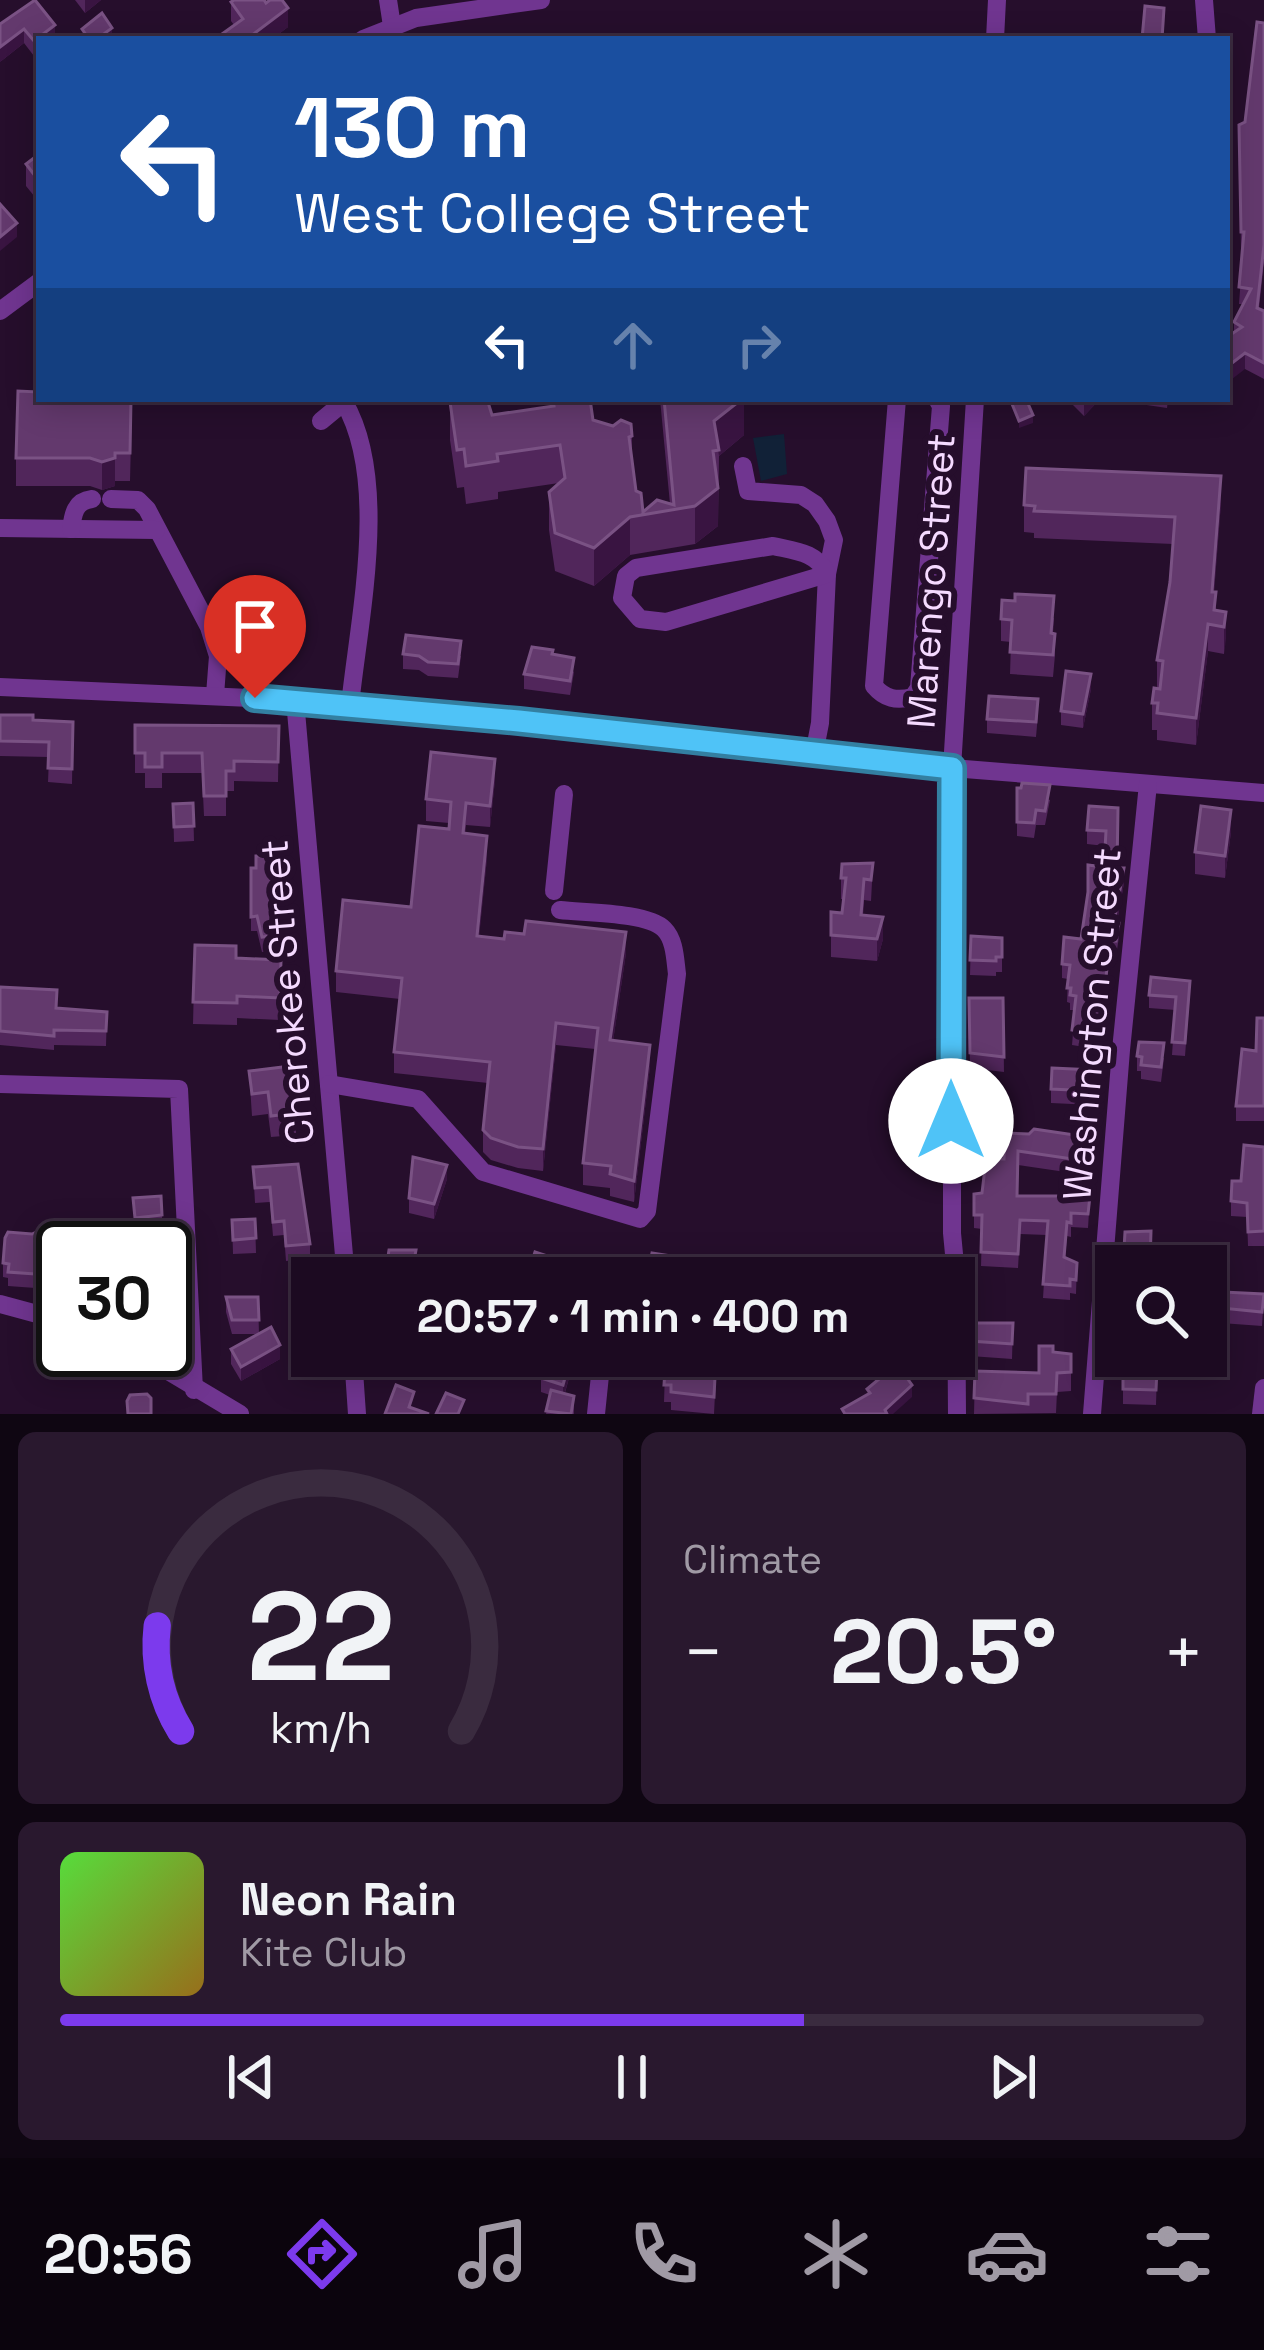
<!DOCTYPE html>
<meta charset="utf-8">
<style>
:root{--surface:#1c0a21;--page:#29182e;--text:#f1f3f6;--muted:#a09aa5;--line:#3a2b3f;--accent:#7c3aed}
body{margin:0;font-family:"Space Grotesk",sans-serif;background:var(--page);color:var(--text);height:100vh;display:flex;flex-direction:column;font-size:45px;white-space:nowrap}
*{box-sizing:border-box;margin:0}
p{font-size:39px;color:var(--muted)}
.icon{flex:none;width:66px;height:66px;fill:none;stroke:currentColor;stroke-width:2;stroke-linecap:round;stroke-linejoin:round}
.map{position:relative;height:1414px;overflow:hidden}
.drawer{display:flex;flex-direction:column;gap:18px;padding:18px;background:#0f0612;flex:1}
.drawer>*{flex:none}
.top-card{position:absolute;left:36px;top:36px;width:1194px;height:366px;border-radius:0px;box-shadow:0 6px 30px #0003,0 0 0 3px var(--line);background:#1a4fa0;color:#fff;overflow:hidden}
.tools{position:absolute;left:1095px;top:1245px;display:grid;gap:24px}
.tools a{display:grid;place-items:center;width:132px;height:132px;border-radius:0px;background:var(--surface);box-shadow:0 6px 30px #0003,0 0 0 3px var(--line);font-size:60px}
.speed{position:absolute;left:36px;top:1221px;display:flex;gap:24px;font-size:60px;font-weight:700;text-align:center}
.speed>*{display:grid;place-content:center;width:156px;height:156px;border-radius:50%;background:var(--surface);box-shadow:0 6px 30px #0003,0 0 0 3px var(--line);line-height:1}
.speed .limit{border:6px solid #111;border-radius:18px;background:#fff;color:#111}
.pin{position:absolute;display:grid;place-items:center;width:102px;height:102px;color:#fff;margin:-123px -51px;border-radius:50% 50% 50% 0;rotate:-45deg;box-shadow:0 0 12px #0007}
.pin .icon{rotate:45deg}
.me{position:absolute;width:132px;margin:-66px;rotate:0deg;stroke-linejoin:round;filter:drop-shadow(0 0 9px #0008)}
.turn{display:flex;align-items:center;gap:42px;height:252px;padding:0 60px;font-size:54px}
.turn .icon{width:156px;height:156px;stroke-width:2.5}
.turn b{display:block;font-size:84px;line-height:102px}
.lanes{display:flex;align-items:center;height:114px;padding:0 60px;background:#0003;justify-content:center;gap:60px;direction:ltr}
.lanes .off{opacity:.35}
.big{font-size:90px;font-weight:700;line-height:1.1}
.drawer .widget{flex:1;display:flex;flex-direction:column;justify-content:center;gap:18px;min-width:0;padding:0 42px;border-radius:18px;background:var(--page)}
.drawer .dial{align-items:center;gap:0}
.dial svg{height:312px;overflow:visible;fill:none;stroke:var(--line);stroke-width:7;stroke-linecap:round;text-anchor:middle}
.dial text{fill:var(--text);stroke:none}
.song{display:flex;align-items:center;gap:36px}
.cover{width:144px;height:144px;border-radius:18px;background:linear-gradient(135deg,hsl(110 70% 55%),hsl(40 70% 35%))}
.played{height:12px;border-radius:6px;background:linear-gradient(90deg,var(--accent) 65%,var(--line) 65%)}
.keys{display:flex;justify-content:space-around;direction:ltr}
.heat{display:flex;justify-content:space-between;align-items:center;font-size:66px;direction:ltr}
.drawer .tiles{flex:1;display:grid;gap:18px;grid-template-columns:1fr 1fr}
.widget:last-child{grid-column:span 2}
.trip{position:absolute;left:291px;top:1257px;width:684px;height:120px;border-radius:0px;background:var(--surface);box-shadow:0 6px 30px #0003,0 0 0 3px var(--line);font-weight:700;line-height:120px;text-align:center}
.dock{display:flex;height:192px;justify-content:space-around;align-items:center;background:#0b040d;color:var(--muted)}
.dock .icon{width:84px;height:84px}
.dock .on{color:var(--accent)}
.dock b{font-size:54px;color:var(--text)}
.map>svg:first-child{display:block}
.green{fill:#112137}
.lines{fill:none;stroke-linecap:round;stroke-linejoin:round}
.minor{stroke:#703590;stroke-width:18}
.wall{fill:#51265b}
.shaded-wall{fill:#391441}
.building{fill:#63396d;stroke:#7a5284;stroke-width:3}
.route-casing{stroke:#337fa1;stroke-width:30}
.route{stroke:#4fc3f7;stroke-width:21}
.labels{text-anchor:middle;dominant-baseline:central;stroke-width:12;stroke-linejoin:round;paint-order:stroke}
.street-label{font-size:39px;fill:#f5daff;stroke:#260e2c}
</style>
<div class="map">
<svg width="1264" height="1414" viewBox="0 0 1264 1414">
<rect width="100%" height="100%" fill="#260e2c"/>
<path class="green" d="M784,434L787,474L761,481L753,438Z"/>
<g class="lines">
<g class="minor">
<path d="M388,0L392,26"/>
<path d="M1204,0L1207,39"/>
<path d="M363,39L416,18L541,0"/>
<path d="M995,39L997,0"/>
<path d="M0,311L39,282"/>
<path d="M897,399L874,686C885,699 896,701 913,697L919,688L941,406L937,399"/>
<path d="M321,421L344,402C390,481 359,618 350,705"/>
<path d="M743,466L748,491L801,495L815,504L827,521L834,540L827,574L820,723L814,754"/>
<path d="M111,499L138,500L147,509L209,627L218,656L215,695"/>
<path d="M0,528L156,530"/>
<path d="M71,529C73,514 75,501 92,499"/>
<path d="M773,546C795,551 817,552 827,574L666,622L640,619L622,598L626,576L636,568Z"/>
<path d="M0,687L295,700L952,768L1264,793"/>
<path d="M295,700L346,1278"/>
<path d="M554,891L564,794"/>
<path d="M0,1084L179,1089L194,1390"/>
<path d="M329,1084L418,1099L483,1172L640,1219L647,1211L677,974C675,959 675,940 664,929C647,912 585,913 560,910"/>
<path d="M0,1304L63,1321"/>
<path d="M133,1350L240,1414"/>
<path d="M353,1356L357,1414"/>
<path d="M596,1414L602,1356"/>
<path d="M957,1414L956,1275L952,1233V768L975,399"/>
<path d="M1092,1414L1121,1050L1148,784"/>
<path d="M1261,1414L1264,1388"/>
</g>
</g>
<g class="wall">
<path d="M35,0L55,39H39V52L34,56L24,43L0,62Z"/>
<path d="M75,0H101L85,13Z"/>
<path d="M231,2L288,27L272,39H215L234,25L231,21Z"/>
<path d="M1239,125L1264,262L1259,308L1264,311V379L1245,369L1234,332V322L1243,304H1239L1243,249H1241Z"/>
<path d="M39,146V202L26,186V164L37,156V148Z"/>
<path d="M132,399L130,481H115V486L102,490L90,486H16V458Z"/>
<path d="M457,399H487L492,415L553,406V399L593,420L632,436V465L636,491L643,512L670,504L660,399H744V435L719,456L718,526L695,544L630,555L594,586L555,571L549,530V492L559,483L498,492V499L466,504L464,487L457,488L450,440V402L457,401Z"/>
<path d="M1067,399H1100L1084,416Z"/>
<path d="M1140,399H1168L1167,408L1140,404Z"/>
<path d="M1221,503L1214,592L1216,610L1226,612L1224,654L1208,651L1196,745L1157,740V730H1152V703L1160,689L1157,687V660L1170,582L1173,544L1034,538V533L1024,532V505Z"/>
<path d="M1054,618L1053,633L1055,655L1053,677L1010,674L1011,642L1001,641V619Z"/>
<path d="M403,654L461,656L458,678L428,676L419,670L403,669Z"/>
<path d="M552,654L574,672L570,695L524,689V674Z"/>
<path d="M1091,689L1083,728L1061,725V711Z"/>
<path d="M1038,714L1036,737L987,733V719Z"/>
<path d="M0,715L33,720L73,722L72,784L48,782L49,757L0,756Z"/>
<path d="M135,725L279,726L278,782L234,781V791H226V816H204L202,773H162V788H145V773H135Z"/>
<path d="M495,780L490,827L466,825L465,834L487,858L479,936L626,953L613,1041L650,1066L634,1202L610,1196V1188L583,1185V1163L595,1049L556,1045L543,1171L518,1168L491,1160L483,1152V1130L488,1083L394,1073V1052L400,999L336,992V971L411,907L449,829V823L426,821V799Z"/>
<path d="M1017,788L1050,800L1045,825H1036L1034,838L1017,836Z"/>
<path d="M193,803L194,841L174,842L173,804Z"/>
<path d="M1118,808L1117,868L1124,883L1117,922L1119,937L1116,956L1110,955L1102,1022L1105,1037L1103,1050L1072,1045L1075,1010H1070V1003L1067,1002L1068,979L1062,978V964L1081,939L1104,867L1105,846L1087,844V830Z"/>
<path d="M1231,832L1225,878L1195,874V852Z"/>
<path d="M256,856L283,943L281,950L262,952L257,931H251V868H256Z"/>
<path d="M873,863L871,901L864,900L863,916L883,939L877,961L831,957V912L842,913L844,899H841V878Z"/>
<path d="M971,936L1002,938V972H996V976L970,975Z"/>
<path d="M195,945L236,958L281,960L280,1020L237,1018V1025L193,1024Z"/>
<path d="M0,987L57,1008L107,1012L106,1046L54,1045V1050L0,1045Z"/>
<path d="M1190,993L1185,1056L1172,1055L1175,1010L1149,1008V995Z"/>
<path d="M969,998H1003L1004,1072L970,1068Z"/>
<path d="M1264,1018V1121H1236V1106L1256,1051Z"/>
<path d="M1137,1056L1164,1058L1161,1082L1141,1079V1071H1137Z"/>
<path d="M1094,1070L1093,1105L1051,1103V1089Z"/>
<path d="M249,1071L296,1113V1135L271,1137L268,1114L252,1116Z"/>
<path d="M969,1097L1002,1102L1001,1136L967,1135Z"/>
<path d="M1005,1133L1095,1152L1093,1174L1086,1175L1018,1165L1017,1196H1090L1088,1228L1071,1227V1237L1067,1236L1065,1258L1077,1263L1076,1294L1070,1293V1300L1043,1298L1047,1235L1020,1234L1018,1268L981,1266L982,1229L974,1228V1194L982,1193L1004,1159Z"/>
<path d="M1264,1147V1246H1248L1247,1217L1231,1216V1201Z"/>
<path d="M298,1164L310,1244V1258L286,1261L284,1235L273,1236L270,1202L255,1203L253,1167Z"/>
<path d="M447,1179L434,1219L409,1213V1198Z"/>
<path d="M133,1198L162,1215V1230L135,1232Z"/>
<path d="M255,1219L256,1253L233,1254L232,1220Z"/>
<path d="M43,1229L91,1236L92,1233L139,1244V1248H63V1290L8,1286V1278L3,1277V1263L5,1238L8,1232L32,1234Z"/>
<path d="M387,1263L416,1265L413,1278L387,1277Z"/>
<path d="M1264,1294L1262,1326L1221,1323V1308Z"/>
<path d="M226,1297H258L259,1334L280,1359L241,1381L231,1364V1349L258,1334H232L226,1312Z"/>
<path d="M970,1323H1013L1012,1359L970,1356Z"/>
<path d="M1053,1352L1071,1354V1391L1057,1392L1056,1413L974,1414L975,1371L1039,1373Z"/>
<path d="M393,1356H432L425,1378L393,1368Z"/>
<path d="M546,1356H575L565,1393L574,1396V1414H546L550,1395L541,1392V1378L547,1362Z"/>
<path d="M635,1356H724L721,1375L716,1374L714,1414L671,1410V1402H664L665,1371L635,1367Z"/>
<path d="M871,1356H896L872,1361Z"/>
<path d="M1123,1369L1157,1370L1156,1405L1123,1404Z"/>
</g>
<g class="shaded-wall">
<path d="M85,0H101L85,13Z"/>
<path d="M288,8V27L272,39H247Z"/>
<path d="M55,25V39H39V52L34,56V41Z"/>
<path d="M112,28V39H97Z"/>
<path d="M24,29V43L0,62V47Z"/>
<path d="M17,223V237L0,251V237Z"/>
<path d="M1245,353V369L1227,383V367Z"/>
<path d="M742,399H744V435L719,456L714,421Z"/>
<path d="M1084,399H1100L1084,416Z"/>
<path d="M1033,415V423L1019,428V421Z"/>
<path d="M115,458V486L102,490V462Z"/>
<path d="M1221,476V503L1212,619V592Z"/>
<path d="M718,488V526L695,544V506Z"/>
<path d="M630,517V555L594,586V548Z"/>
<path d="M1226,612V639L1224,654V627Z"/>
<path d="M1208,624V651L1196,745V718Z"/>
<path d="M1091,674V689L1083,728V714Z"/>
<path d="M495,759V780L490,827V806Z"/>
<path d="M1231,810V832L1225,878V856Z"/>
<path d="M487,836V858L477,958V936Z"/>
<path d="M1124,868V883L1114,937V922Z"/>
<path d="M883,917V939L877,961V939Z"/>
<path d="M626,932V953L610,1062V1040Z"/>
<path d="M1110,941V955L1101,1036V1022Z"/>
<path d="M556,1023V1045L543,1171V1149Z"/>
<path d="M650,1045V1066L634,1202V1181Z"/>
<path d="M1095,1138L1093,1174L1086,1175V1161Z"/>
<path d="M447,1165V1179L434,1219V1204Z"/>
<path d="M280,1345V1359L241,1381V1367Z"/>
<path d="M427,1356H432L425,1378V1363Z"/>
<path d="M571,1356H575L563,1399V1385Z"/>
<path d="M912,1385V1397L893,1414H885V1410Z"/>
</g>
<g class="building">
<path d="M35,0L55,25L34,41L24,29L0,47V24Z"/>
<path d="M234,0H264L266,3L270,0H282L288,8L247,39H215L243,19L231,2Z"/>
<path d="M1145,6L1164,8L1162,39H1142Z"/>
<path d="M102,13L112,28L97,39H89L82,29Z"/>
<path d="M1257,22L1264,23V245L1257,308L1264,311V363L1245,353L1227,367V337L1242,327L1234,322L1251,289L1239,287L1244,232H1241L1239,125L1245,122Z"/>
<path d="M39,154V181L26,164Z"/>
<path d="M0,204L17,223L0,237Z"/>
<path d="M39,365V399H131L130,453H115V458L102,462L90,458H16L18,391L38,392Z"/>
<path d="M460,399H487L492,415L554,406L553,399H590L593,420L613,426L621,420L631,424L632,436L629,437L636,491L641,493L643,512L657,500L674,505L664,399H742L714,421L719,450L713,451L718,488L695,506L630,517L594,548L555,533L549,492L565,478L560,445L497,454L498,461L466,466L464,449L457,450L450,402L460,401Z"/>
<path d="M1026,399L1033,415L1019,421L1012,404Z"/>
<path d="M1026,468L1221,476L1212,592H1216L1214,610L1226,612L1224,627L1208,624L1196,718L1157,713L1158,703H1152L1154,688L1160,689L1163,661L1157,660L1170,582L1175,517L1034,511L1035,506L1024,505Z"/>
<path d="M1015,594L1054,596L1051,633L1055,634L1053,655L1010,652L1012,620L1001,619L1002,600L1015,601Z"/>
<path d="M406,635L461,641L458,664L428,662L419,656L403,654Z"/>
<path d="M532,647L553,650L552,654L574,658L570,681L524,674Z"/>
<path d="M1066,671L1091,674L1083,714L1061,711Z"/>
<path d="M989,696L1038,699L1036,722L987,719Z"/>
<path d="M0,715H33V720L73,722L72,769L48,768L49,742L0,741Z"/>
<path d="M135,725L279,726L278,762L234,761V771H226V796H204L202,753H162V767H145V753H135Z"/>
<path d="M431,752L495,759L490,806L466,803L463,833L487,836L477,936L504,939L505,932L524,934L526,921L626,932L610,1040L650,1045L634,1181L610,1174L611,1166L583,1163L598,1028L556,1023L543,1149L518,1147L491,1138L483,1130L490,1062L394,1052L402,978L336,971L343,900L411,907L419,826L449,829L451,802L426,799Z"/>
<path d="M1022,783L1050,785L1045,811L1036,810L1034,823L1017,822V788H1021Z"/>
<path d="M193,803L194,826L174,827L173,804Z"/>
<path d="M1089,806L1118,808L1117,868H1124L1114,922L1119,923L1116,941H1110L1101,1022H1105L1103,1035L1072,1030L1076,996L1070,995L1071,988H1067L1070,965L1062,964L1064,937L1081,939L1088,892V865L1104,867L1106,831L1087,830Z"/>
<path d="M1201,806L1231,810L1225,856L1195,852Z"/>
<path d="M256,856H278L283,928L281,935L262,937L257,916L251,917V868H256Z"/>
<path d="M873,863L871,880L864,879L861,915L883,917L877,939L831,935V912L842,913L846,878H841L842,864Z"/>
<path d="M971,936L1002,938V957H996V961L970,960Z"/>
<path d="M195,945L236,946V958L281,960L280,998L237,996V1003L193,1002Z"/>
<path d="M1151,977L1190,981L1185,1043L1172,1042L1176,997L1149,995Z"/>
<path d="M0,987L57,990L56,1008L107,1012L106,1031L54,1030V1036L0,1031Z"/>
<path d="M969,998H1003L1004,1057L970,1053Z"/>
<path d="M1257,1018H1264V1106H1236L1242,1049L1256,1051Z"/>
<path d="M1139,1042L1164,1043L1161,1067L1141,1065L1142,1057L1137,1056Z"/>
<path d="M291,1066L296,1113L271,1116L268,1092L252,1094L249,1071Z"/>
<path d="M1052,1068L1094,1070L1093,1091L1051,1089Z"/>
<path d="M969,1097H997V1102H1002L1001,1122L967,1120Z"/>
<path d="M1034,1129L1095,1138L1093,1160L1086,1161L1018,1151L1017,1196H1090L1088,1214L1071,1213V1223L1067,1222L1064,1257L1077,1263L1076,1280L1070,1279V1286L1043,1284L1048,1221L1020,1220L1018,1254L981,1252L982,1215H974V1194L982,1193L986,1159H1004L1005,1133L1029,1134Z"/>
<path d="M1244,1145L1264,1147V1231L1248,1232L1247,1203L1231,1201L1232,1181H1241Z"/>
<path d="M413,1157L447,1165L434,1204L409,1198Z"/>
<path d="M298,1164L310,1244L286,1246L284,1221L273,1222L270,1187L255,1188L253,1167Z"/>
<path d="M161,1196L162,1215L135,1218L133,1198Z"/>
<path d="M255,1219L256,1238L233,1240L232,1220Z"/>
<path d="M43,1229L91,1236L92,1233L139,1244L138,1248H63V1276L8,1272L9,1264L3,1263L5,1238L8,1232L32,1234Z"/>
<path d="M1151,1231L1150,1264H1163V1266H1123L1125,1232Z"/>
<path d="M389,1250H416L411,1278L393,1275L395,1264L387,1263Z"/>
<path d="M535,1252L584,1268L581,1278H535L527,1276Z"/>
<path d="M652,1253L684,1258L682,1278H647Z"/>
<path d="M1223,1292L1264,1294L1262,1312L1221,1308Z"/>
<path d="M226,1297H258L259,1320H232Z"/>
<path d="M970,1323H1013L1012,1344L970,1341Z"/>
<path d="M271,1327L280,1345L241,1367L231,1349Z"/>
<path d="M1039,1346H1053V1352L1071,1354V1372L1057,1373L1056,1394H1028V1404L974,1398L975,1371L1039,1373Z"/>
<path d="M401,1356H427L425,1363Z"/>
<path d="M548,1356H571L563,1385L541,1378Z"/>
<path d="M666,1356H722H716L714,1397L671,1392V1385H664Z"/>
<path d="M897,1364L912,1385L885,1410L887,1414H845L842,1409L870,1393L867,1389Z"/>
<path d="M1123,1369L1157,1370L1156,1390L1123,1389Z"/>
<path d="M396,1385L414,1392L409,1407L429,1414H385Z"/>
<path d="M551,1390L574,1396L571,1414L546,1411Z"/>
<path d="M446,1393L464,1400L458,1414H436Z"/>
<path d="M147,1394L151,1398V1414H128L127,1401L130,1395Z"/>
</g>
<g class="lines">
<g class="route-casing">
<path id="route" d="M255,698L519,721L952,768L951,1121"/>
</g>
<use href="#route" class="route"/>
</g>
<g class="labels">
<g class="street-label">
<text transform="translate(931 581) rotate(-86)">Marengo Street</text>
<text transform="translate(287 992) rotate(-95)">Cherokee Street</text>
<text transform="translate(1092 1024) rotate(-85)">Washington Street</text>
</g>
</g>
</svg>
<div class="tools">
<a><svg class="icon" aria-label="search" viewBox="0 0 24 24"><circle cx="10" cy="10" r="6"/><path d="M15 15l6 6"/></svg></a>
</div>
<div class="speed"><div class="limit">30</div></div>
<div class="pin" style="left:255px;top:698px;background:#d93025"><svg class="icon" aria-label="arrive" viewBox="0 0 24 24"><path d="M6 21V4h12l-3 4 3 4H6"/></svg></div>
<svg class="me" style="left:951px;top:1121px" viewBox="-20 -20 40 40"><circle r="19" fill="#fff"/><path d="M0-13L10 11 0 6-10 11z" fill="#4fc3f7"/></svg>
<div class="trip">20:57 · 1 min · 400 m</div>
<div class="top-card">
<div class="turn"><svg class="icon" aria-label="left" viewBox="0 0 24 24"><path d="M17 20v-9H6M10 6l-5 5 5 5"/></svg><div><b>130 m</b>West College Street</div></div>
<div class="lanes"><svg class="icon" aria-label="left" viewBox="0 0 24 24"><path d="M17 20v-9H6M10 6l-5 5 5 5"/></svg><svg class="icon off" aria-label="ahead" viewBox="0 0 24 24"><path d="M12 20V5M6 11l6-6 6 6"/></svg><svg class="icon off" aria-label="right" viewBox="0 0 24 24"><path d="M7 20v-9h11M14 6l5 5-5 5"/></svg></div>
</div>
</div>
<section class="drawer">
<div class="tiles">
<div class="widget dial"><svg viewBox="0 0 100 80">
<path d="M14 69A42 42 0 1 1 86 69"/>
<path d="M14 69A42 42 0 0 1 8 42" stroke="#7c3aed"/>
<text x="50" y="56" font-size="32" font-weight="700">22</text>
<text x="50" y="72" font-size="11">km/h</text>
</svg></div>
<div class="widget"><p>Climate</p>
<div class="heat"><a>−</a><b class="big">20.5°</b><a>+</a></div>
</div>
<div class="widget">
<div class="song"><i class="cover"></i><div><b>Neon Rain</b><p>Kite Club</p></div></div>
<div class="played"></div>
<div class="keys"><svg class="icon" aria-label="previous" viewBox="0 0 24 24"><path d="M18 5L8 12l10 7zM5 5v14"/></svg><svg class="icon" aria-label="pause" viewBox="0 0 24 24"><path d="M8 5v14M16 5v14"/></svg><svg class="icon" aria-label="next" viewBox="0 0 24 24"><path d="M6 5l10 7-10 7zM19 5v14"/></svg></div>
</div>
</div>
</section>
<nav class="dock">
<b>20:56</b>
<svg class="icon on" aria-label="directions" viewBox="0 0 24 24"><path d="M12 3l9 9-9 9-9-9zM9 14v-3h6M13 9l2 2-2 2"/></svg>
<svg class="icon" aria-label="music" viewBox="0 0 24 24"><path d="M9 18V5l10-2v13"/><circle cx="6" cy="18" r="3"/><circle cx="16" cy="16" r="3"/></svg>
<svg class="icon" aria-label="phone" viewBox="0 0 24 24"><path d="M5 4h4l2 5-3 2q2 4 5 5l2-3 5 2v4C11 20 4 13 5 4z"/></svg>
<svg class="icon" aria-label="climate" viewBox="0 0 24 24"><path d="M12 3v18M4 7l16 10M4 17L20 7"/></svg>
<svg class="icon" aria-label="car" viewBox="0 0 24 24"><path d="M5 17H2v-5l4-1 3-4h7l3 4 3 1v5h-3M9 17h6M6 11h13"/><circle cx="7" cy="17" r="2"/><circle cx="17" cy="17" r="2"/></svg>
<svg class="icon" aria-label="filters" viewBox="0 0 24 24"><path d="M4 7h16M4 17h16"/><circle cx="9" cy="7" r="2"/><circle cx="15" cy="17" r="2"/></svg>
</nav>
